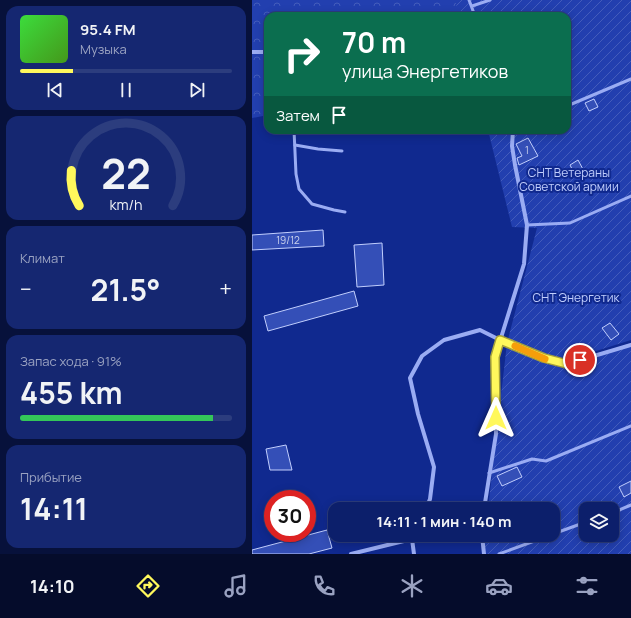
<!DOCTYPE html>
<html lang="ru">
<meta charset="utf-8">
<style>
:root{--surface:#0c1f6b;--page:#152771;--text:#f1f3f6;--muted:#9aa2c1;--line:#2c3d7e;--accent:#fff85c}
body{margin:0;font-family:Manrope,sans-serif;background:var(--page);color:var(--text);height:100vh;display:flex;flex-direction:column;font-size:15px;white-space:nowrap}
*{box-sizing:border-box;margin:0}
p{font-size:13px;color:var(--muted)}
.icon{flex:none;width:22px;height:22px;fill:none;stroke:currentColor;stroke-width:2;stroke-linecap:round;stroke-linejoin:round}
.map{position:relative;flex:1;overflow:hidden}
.panel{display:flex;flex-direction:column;gap:6px;padding:6px;background:#07113b;width:252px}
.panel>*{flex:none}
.hud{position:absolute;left:12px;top:12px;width:307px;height:122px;border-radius:12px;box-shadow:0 2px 10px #0003,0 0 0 1px var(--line);background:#0b6e4f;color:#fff;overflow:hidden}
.tools{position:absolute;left:327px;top:502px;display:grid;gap:8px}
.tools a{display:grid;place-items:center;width:40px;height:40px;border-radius:8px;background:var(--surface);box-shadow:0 2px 10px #0003,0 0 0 1px var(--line);font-size:20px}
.speed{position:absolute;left:12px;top:490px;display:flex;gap:8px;font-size:20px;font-weight:700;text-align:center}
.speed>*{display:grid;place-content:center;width:52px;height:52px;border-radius:50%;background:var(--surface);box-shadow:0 2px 10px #0003,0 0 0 1px var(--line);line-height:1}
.speed .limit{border:6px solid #d22;background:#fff;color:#111}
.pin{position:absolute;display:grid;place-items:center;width:34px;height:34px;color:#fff;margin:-17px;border:2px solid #fff;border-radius:50%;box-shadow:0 1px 4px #0007}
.me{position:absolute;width:44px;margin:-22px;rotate:0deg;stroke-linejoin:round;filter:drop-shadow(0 0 3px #0008)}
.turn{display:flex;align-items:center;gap:14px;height:84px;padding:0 12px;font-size:18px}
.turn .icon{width:52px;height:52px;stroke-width:2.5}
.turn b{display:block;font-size:28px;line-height:34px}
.then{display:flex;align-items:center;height:38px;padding:0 12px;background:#0003;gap:8px;font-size:15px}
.big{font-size:30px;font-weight:700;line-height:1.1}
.panel .card{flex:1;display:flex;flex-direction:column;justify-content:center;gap:6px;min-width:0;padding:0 14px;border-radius:12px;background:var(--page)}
.panel .dial{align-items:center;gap:0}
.dial svg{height:104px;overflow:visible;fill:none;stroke:var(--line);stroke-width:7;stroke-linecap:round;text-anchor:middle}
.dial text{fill:var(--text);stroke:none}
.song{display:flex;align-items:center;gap:12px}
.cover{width:48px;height:48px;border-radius:6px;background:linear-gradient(135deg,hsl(120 70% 55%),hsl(100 70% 35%))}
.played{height:4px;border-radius:2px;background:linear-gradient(90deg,var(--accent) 25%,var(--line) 25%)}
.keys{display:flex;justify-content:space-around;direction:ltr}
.heat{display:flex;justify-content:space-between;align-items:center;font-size:22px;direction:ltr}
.charge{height:6px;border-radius:3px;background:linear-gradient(90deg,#34c759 91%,var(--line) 0)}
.trip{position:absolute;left:76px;top:502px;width:232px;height:40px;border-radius:12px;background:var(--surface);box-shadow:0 2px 10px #0003,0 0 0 1px var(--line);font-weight:700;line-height:40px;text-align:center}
.tab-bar{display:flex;height:64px;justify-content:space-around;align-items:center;background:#050c2b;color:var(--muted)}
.tab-bar .icon{width:28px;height:28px}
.tab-bar .on{color:var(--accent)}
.tab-bar b{font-size:18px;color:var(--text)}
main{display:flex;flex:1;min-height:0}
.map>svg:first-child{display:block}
.forest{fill:url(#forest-crowns)}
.garden{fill:url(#garden-furrows);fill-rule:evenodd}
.building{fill:#344fb7;stroke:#c1cefd}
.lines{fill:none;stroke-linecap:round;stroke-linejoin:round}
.service{stroke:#9aacf3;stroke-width:3}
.minor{stroke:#9aacf3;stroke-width:4}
.route-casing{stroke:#a6a13c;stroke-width:10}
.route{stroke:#fff85c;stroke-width:7}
.slow{stroke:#f59e0b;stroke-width:7}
.labels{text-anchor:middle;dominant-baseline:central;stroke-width:4;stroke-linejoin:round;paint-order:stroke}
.number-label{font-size:10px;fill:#ccd3ed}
.park-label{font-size:12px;fill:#c1cefd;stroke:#10298f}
</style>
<main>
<section class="panel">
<div class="card">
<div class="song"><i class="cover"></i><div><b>95.4 FM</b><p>Музыка</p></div></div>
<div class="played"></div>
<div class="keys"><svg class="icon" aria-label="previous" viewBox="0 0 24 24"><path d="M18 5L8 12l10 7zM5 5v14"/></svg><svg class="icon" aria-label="pause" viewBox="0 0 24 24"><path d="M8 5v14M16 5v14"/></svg><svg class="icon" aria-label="next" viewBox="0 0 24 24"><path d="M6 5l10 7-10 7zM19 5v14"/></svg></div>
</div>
<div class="card dial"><svg viewBox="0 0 100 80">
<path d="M14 69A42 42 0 1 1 86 69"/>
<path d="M14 69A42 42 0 0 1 8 42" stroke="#fff85c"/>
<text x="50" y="56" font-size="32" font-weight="700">22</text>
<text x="50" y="72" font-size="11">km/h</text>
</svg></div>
<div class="card"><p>Климат</p>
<div class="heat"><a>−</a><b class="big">21.5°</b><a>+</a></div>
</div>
<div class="card"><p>Запас хода · 91%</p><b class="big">455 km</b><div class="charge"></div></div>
<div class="card"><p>Прибытие</p><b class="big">14:11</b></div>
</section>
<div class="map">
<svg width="379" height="554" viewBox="0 0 379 554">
<defs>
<pattern id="forest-crowns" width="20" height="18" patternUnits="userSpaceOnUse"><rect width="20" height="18" fill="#223faf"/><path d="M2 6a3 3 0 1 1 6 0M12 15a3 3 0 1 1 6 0" fill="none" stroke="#435cbb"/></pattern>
<pattern id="garden-furrows" width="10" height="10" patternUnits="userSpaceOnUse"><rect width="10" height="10" fill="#223faf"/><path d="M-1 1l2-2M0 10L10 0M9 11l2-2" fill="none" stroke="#435cbb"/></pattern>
</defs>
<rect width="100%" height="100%" fill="#10298f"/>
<path class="forest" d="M0,0H219L224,16H16V115L0,118Z"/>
<path class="garden" d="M203,0H379V340L309,362L315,364L379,343V554H233L232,551L234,535H301V509H236L255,343L285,228L260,227L236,130H315V16H207ZM334,509H360V535H334Z"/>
<g class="building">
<path d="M342,99L346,107L337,111L333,103Z"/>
<path d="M276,138L286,156L267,165L265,158L270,156L264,144Z"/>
<path d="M326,160L333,173L324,177L318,165Z"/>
<path d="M71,230L72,246L0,250V235Z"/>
<path d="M130,243L132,285L105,287L102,245Z"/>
<path d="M102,291L106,306L16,331L12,316Z"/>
<path d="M358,323L367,334L359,340L350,328Z"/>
<path d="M34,445L40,470H18L14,449Z"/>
<path d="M265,467L270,477L250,486L245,476Z"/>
<path d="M379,481V493L372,497L367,487Z"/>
<path d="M75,530L80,548L57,554H0V550Z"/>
</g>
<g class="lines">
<g class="service">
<path d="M217,0L223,16"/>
<path d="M220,6L238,0"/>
<path d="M315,106L379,79"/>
<path d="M42,130L44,174L47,189L60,204L82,210L93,212"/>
<path d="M43,145L66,149L90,151"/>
<path d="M275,225L318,223L379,196"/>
<path d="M237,473L280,459L294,461L379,426"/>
<path d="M360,513L379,505"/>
<path d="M301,534L334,522"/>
<path d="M247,554L299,535"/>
</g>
<g class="minor">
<path d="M0,52H16"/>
<path d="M174,509L178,499L182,467L166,414L158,378L170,356L192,340L228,330L248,340L292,358L315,364L379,345"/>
<path d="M232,509L244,434L243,357L272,264L275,225L263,165L260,146L261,130"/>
<path d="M230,535L232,554"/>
<path d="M99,554L160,539"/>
<path d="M162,554L160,539L162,535"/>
</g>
</g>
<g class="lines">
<g class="route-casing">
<path id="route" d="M244,418L243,357L248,340L292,358L315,364L328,360"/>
</g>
<use href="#route" class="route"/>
<path class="slow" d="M263,346L293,359"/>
</g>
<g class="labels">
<g class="number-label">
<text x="275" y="150">1</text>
<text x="36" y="240">19/12</text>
</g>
<g class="park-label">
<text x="317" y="172">СНТ Ветераны<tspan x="317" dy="14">Советской армии</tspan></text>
<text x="324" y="297">СНТ Энергетик</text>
</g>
</g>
</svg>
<div class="tools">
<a><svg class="icon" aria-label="layers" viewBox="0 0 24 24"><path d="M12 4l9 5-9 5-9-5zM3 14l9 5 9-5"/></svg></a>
</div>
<div class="speed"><div class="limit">30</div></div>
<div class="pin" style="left:328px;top:360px;background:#d93025"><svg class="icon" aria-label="arrive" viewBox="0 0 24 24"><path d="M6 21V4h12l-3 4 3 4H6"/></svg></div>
<svg class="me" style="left:244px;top:418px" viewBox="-20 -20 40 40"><path d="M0-17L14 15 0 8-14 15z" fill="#fff85c" stroke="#fff" stroke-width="4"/></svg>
<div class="trip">14:11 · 1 мин · 140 m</div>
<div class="hud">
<div class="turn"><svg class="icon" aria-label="right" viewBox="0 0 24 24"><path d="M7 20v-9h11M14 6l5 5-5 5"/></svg><div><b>70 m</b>улица Энергетиков</div></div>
<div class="then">Затем<svg class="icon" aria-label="arrive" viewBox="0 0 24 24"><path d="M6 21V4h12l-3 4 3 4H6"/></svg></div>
</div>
</div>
</main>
<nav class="tab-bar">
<b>14:10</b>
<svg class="icon on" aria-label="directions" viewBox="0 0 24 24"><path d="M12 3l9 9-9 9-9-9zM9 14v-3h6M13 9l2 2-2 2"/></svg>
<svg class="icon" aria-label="music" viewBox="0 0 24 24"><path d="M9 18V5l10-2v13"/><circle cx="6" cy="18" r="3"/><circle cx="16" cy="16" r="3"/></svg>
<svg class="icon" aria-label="phone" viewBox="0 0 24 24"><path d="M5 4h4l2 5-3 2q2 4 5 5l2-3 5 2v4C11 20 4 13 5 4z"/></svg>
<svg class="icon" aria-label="climate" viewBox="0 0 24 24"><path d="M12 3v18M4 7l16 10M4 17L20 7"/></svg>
<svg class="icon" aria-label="car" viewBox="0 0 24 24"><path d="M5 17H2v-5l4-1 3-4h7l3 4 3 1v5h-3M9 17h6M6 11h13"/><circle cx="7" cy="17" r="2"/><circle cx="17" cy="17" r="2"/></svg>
<svg class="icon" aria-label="filters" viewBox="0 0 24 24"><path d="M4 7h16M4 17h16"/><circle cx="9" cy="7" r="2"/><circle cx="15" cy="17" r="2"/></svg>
</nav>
